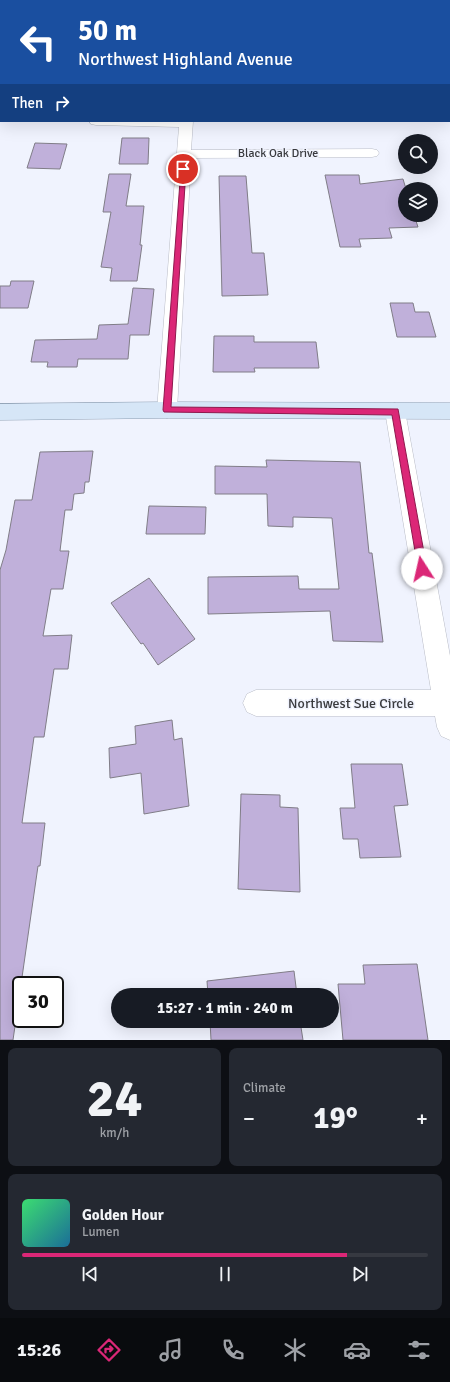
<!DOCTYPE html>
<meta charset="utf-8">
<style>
:root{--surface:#171b24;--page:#242831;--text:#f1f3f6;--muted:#9ea1a6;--line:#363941;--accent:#db2777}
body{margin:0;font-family:Signika,sans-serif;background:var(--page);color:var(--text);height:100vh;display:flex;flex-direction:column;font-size:15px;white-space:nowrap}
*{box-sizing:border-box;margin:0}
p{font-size:13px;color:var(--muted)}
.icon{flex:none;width:22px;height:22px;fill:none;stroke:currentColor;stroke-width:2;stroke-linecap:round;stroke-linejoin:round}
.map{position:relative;height:1040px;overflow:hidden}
.side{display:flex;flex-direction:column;gap:8px;padding:8px;background:#0d0f14;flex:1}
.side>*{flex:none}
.hud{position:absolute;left:0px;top:0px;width:450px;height:122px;box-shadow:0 4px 16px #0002;background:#1a4fa0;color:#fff;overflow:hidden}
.tools{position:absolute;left:398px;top:134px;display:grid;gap:8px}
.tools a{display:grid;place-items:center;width:40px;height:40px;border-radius:50%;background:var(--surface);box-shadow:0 4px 16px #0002;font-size:20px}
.speed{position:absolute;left:12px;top:976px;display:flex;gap:8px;font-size:20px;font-weight:700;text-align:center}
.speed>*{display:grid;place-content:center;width:52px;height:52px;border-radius:50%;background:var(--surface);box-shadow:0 4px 16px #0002;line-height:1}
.speed .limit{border:2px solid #111;border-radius:6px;background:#fff;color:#111}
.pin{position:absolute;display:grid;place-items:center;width:34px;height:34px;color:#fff;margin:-17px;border:2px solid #fff;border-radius:50%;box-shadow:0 1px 4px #0007}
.me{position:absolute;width:44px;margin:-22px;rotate:350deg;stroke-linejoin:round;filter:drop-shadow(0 0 3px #0008)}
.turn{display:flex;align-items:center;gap:14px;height:84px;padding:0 12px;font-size:18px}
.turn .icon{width:52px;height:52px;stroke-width:2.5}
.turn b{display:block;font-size:28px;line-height:34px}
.then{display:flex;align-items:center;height:38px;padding:0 12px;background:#0003;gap:8px;font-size:15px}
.big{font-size:30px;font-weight:800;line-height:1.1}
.side .widget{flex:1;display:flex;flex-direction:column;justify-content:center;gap:6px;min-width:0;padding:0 14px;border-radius:8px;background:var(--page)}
.side .dial{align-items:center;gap:0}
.dial b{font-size:52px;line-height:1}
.song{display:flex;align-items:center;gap:12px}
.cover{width:48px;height:48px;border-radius:6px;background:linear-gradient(135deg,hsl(140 70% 55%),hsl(200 70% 35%))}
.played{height:4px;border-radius:2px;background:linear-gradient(90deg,var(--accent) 80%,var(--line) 80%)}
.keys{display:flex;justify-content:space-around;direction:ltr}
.heat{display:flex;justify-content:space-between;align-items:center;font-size:22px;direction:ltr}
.side .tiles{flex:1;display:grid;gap:8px;grid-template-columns:1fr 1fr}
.widget:last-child{grid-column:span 2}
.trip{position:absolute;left:111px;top:988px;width:228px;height:40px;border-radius:20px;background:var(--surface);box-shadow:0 4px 16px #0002;font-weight:800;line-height:40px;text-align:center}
.menu{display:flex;height:64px;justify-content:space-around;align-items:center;background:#090b0e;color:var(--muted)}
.menu .icon{width:28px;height:28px}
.menu .current{color:var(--accent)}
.menu b{font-size:18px;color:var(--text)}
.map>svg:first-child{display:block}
.building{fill:#c0b0da;stroke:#807d87}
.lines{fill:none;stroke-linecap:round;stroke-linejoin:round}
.minor-casing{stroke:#b9bcc6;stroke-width:1}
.major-casing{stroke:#8d9fb3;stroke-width:1}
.minor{fill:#fff;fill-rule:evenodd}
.major{fill:#d6e6f7;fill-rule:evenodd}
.route{fill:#db2777;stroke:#8e194d}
.labels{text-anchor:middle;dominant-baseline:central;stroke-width:3;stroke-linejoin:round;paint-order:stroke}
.far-street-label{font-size:12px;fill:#393a3e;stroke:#f0f3fe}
.street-label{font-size:14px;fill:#393a3e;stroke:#f0f3fe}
</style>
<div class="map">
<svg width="450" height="1040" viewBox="0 0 450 1040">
<rect width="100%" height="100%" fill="#f0f3fe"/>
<g class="building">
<path d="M122,138H149L148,164H119Z"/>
<path d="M35,143L67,144L60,169L27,168Z"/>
<path d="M109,174H131L126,206H144L140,245H142L137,281H110L112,268L101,267L111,212H103Z"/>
<path d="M325,175H359L360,184L403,179L406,189L405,215H414L418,227L389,228L392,238L359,239L361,247H340Z"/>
<path d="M219,176H246L252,253H264L268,295L222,296Z"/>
<path d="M11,281H34L28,308H0V286H10Z"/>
<path d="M133,288L154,289L149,335H130L128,359H78L77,367H47L48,362H31L35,340L97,339L99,325L128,324Z"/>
<path d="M390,303H413L415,312H429L436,337H397Z"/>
<path d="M214,336H254V342H316L319,368H254L255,372H213Z"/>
<path d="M93,451L89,482H85L84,493L74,494L72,510H65L60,551H69L63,589H51L43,636L72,635L68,669H54L44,737H34L22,823H45L40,866H38L13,1040H0V570L6,550L15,500H32L40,452Z"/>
<path d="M266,460L360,462L369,553H372L383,642L333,641L330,611L208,614V577L298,576L299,589H339L332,518L293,517V527L268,526L267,494H215V466L267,467Z"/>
<path d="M149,506L206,507L205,534H146Z"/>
<path d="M149,578L195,639L158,665L143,643L141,644L111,603Z"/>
<path d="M172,720L174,740L182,738L189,806L144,814L141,773L110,778L109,748L136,744L135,726Z"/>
<path d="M351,764H402L408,805L394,806L401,857L360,858L358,839H343L340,808H355Z"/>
<path d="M241,794L280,795V807L298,808L300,892L238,889Z"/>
<path d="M417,964L428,1040H343L338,984H365L363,965Z"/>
<path d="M294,971L297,995H208L207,981Z"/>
<path d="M210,1021H300L303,1040H211Z"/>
</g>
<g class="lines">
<g class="minor-casing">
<g id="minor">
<rect x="188" y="0" width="12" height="1"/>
<path d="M89,121H193L191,150L372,149L377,150L379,153L377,156L372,157L191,158L177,410L174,415L167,418L160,415L157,410L179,127L96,125L91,124Z"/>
<path d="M395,403L402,406L405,411L450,656V740L441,736L437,727L435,716H256L247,712L243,703L247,694L256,690H431L385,411L388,406Z"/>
</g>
</g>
<g class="major-casing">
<path id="major" d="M167,402L450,403V419L167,418L0,420V404Z"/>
</g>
<use href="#minor" class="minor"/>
<use href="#major" class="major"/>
</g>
<path class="route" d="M181,168L186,169L171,407L398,409L427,569L426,572L422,573L419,572L418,569L392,415L164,412L163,410Z"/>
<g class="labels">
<g class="far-street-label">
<text x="278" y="153">Black Oak Drive</text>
</g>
<g class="street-label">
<text x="351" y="703">Northwest Sue Circle</text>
</g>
</g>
</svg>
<div class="tools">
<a><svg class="icon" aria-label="search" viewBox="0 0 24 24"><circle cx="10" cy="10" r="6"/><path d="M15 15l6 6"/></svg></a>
<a><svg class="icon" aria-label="layers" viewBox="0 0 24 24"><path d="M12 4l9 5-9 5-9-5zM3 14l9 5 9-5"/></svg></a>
</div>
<div class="speed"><div class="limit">30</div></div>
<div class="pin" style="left:183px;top:169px;background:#d93025"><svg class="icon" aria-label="arrive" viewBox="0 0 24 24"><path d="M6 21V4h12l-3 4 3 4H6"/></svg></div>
<svg class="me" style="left:422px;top:569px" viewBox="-20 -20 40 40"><circle r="19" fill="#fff"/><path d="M0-13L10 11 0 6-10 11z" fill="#db2777"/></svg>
<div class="trip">15:27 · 1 min · 240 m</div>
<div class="hud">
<div class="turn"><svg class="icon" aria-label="left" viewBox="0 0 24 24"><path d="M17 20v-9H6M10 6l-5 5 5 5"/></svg><div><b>50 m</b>Northwest Highland Avenue</div></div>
<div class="then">Then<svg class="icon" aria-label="right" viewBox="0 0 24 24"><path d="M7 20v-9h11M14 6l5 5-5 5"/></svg></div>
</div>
</div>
<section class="side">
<div class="tiles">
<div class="widget dial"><b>24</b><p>km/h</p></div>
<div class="widget"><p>Climate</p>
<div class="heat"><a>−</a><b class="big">19°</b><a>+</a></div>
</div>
<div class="widget">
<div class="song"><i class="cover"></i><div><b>Golden Hour</b><p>Lumen</p></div></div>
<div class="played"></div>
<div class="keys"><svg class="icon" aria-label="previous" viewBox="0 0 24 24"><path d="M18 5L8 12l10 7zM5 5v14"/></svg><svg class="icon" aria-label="pause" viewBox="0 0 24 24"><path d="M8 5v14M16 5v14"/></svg><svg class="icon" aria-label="next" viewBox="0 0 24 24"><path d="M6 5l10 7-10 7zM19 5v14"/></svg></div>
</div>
</div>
</section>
<nav class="menu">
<b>15:26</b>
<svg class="icon current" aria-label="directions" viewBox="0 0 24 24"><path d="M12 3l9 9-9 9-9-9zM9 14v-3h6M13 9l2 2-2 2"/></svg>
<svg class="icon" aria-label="music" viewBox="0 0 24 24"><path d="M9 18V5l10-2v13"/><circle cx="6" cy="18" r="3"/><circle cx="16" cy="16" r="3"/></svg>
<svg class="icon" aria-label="phone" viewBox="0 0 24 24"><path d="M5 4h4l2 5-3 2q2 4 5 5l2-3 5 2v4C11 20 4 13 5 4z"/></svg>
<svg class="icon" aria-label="climate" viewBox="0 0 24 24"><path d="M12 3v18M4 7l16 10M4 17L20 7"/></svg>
<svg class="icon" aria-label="car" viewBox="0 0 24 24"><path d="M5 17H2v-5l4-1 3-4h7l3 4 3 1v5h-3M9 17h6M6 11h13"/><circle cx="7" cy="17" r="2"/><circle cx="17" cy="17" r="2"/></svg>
<svg class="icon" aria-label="filters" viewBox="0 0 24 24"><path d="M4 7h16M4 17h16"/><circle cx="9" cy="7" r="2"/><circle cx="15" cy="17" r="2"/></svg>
</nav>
